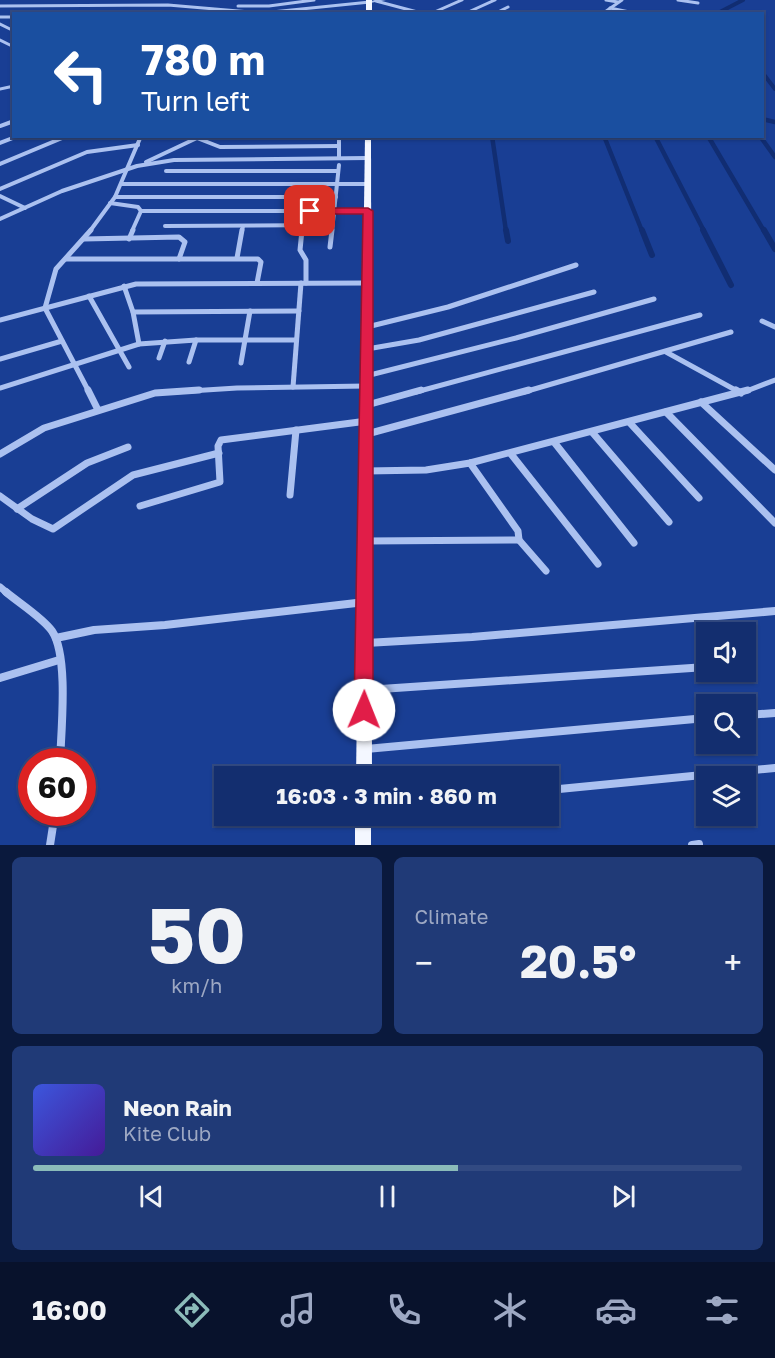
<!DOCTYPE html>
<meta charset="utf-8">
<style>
:root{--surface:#132e6f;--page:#203a77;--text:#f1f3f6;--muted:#9da8c3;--line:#324a82;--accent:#8bbbb9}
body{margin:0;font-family:"Golos Text",sans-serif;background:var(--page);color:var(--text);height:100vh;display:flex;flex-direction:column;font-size:22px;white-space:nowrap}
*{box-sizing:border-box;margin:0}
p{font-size:20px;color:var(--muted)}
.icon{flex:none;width:33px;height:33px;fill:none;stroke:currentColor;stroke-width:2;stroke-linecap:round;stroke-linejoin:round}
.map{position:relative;height:845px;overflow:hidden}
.details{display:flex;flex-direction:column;gap:12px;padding:12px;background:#0a193d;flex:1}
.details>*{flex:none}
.hud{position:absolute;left:12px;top:12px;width:752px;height:126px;border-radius:0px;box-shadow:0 2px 4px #0004,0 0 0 2px var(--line);background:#1a4fa0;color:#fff;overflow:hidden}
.fabs{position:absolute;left:696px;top:622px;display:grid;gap:12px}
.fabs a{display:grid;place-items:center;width:60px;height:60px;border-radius:0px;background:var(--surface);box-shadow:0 2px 4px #0004,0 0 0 2px var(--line);font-size:30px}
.speed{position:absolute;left:18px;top:748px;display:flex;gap:12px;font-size:30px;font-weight:700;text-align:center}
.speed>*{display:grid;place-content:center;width:78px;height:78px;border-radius:50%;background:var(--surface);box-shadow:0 2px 4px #0004,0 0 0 2px var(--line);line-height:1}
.speed .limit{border:9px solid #d22;background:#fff;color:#111}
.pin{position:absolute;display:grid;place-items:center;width:51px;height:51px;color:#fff;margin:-26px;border-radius:12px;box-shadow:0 3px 9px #0006}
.me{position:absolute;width:66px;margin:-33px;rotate:1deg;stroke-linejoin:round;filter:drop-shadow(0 0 4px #0008)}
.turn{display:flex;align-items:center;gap:21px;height:126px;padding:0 30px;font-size:27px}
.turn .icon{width:78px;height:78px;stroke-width:2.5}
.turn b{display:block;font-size:42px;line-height:51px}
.big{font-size:45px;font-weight:700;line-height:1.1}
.details .widget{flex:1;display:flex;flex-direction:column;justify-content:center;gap:9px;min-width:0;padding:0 21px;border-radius:9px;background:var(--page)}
.details .dial{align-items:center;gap:0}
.dial b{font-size:78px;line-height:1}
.song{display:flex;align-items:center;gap:18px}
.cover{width:72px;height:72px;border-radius:9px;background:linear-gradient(135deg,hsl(230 70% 55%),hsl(260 70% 35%))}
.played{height:6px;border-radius:3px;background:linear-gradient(90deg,var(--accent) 60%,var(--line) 60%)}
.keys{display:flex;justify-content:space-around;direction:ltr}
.heat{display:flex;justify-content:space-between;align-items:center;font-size:33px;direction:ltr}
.details .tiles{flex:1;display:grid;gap:12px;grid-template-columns:1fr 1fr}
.widget:last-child{grid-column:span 2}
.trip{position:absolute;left:214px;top:766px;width:345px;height:60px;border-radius:0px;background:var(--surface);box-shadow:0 2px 4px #0004,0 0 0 2px var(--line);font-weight:700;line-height:60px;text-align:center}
.dock{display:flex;height:96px;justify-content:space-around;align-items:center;background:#08122c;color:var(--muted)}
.dock .icon{width:42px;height:42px}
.dock .active{color:var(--accent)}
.dock b{font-size:27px;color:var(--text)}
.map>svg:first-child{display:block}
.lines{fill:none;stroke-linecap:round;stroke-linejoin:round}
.canal-far2{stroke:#112d72;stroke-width:4}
.canal-far1{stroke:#112d72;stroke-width:4.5}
.canal{stroke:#112d72;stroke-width:6}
.minor-far4{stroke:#abc1f0;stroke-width:3}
.minor-far3{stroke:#abc1f0;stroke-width:4}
.minor-far2{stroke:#abc1f0;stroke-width:5}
.minor-far1{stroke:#abc1f0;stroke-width:7}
.minor{stroke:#abc1f0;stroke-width:8}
.tertiary{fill:#abc1f0;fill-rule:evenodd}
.primary{fill:#f4f7ff;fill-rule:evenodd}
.route{fill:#e11d48;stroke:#92132f;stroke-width:1.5}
</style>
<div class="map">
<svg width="775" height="845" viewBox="0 0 775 845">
<rect width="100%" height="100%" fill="#193e94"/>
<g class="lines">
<g class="canal-far2">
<path d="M716,14L743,0"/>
<path d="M762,72L775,89"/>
</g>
<g class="canal-far1">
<path d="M762,119L775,122"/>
<path d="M492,136L506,231"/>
<path d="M604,136L642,231"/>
<path d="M655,136L704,231"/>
<path d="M708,136L764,231"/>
<path d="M760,136L775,157"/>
</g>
<g class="canal">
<path d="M506,230L508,241"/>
<path d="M642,230L652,255"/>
<path d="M703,230L731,285"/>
<path d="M764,230L775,249"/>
</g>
<g class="minor-far4">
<path d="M606,0L618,2"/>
<path d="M678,0L698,3"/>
<path d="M376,1L425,14"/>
<path d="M0,6L168,5L262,13L370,2"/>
<path d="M238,6H269L314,0"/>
<path d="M610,8L639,14"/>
<path d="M339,14L342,13"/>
<path d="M430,14L462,0"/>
<path d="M464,14L495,0"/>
<path d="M494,14L508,7"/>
<path d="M602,14L622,0"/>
<path d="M0,17H14"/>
<path d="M0,24L14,31"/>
<path d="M0,40L14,47"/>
<path d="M0,89L14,86"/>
</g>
<g class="minor-far3">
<path d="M0,126L14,121"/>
<path d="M339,136V158"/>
<path d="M197,138L220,147L339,146"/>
<path d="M0,143L18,136"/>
<path d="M146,162L199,137"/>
<path d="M0,164L67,136"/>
<path d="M166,171H338"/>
<path d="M122,184H368"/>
<path d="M0,189L87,152L138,145"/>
<path d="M0,196L25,208"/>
<path d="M115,197H336"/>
<path d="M110,203L138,207L141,211H368"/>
<path d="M0,219L62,191L137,166L174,160L368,158"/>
<path d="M165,226L331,225"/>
<path d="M90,231L115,197L141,136"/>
<path d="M132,231L141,211"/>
<path d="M242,231L243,226"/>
<path d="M302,231L303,225"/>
<path d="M332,231L339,165"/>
</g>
<g class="minor-far2">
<path d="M302,230L300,250L306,260V283"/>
<path d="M84,239L179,237L185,242L179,259"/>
<path d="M129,239L133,230"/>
<path d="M330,247L332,230"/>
<path d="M237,258L242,230"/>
<path d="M66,259H258L261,262L257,283"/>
<path d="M124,286L133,312L139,344"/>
<path d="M89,296L129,367"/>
<path d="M133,312L299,311"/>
<path d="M0,320L136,284L367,283"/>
<path d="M762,321L775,327"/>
<path d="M367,327L448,307L576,265"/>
<path d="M367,349L419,340L594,292"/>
<path d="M666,352L739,392"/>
<path d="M159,358L165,341"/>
<path d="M0,359L62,341"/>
<path d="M189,362L196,340"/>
<path d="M241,363L250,311"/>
<path d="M366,376L516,338L654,299"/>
<path d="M293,387L301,283"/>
<path d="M0,388L139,344L196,340H296"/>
<path d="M89,392L45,308L56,269L91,230"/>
<path d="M174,392L237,388L366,386"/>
<path d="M416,392L700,315"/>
<path d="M524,392L731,332"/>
<path d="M744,392L775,380"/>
</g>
<g class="minor-far1">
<path d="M88,390L98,410"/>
<path d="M736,390L741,393"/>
<path d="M701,402L775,470"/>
<path d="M367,405L421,390"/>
<path d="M666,412L775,523"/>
<path d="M629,422L699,498"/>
<path d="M592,432L669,522"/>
<path d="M367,434L529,390"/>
<path d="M554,442L634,543"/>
<path d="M0,454L44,428L155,393L199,390"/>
<path d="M511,454L598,564"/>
<path d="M470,463L518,531L519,540L546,571"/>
<path d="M366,471L426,470L470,463L748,390"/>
<path d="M290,495L296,430"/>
<path d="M0,496L32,519L53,529L133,475L219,453"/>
<path d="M140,506L220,482L218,446L221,440L367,421"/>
<path d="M17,509L87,463L128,447"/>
<path d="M366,541L519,540"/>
<path d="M0,587L7,593"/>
</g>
<g class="minor">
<path d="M6,592C19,603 43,618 52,631C69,656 61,732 60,762"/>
<path d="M56,638L94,630L165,625L365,602"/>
<path d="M366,643L472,637L775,611"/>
<path d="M0,678L59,660"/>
<path d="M366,690L706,667"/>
<path d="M746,715L775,713"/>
<path d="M366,749L706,718"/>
<path d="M549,790L775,768"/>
<path d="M50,845L55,813"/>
<path d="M692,845L699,844"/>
</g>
<path class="tertiary" d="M386,0L370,3L368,2L375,0Z"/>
<g class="primary">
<rect x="366" y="0" width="6" height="14"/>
<path d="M365,136H371L372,777H356Z"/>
<rect x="355" y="816" width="16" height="29"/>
</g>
</g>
<path class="route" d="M310,208H368L373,211V710L370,715L364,718L357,715L354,710L363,214H307V209Z"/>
</svg>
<div class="fabs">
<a><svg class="icon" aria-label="sound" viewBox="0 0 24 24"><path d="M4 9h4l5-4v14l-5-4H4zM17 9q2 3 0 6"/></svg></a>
<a><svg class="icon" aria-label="search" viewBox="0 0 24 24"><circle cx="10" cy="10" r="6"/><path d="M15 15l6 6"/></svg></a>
<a><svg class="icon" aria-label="layers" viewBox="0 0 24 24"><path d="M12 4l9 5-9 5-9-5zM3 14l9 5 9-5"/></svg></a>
</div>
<div class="speed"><div class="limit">60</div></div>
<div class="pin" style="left:310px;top:211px;background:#d93025"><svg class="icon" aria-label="arrive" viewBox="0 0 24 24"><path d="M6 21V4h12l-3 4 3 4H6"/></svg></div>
<svg class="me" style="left:364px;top:710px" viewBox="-20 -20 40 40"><circle r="19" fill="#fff"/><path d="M0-13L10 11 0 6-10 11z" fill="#e11d48"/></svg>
<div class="trip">16:03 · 3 min · 860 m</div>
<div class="hud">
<div class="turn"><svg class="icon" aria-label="left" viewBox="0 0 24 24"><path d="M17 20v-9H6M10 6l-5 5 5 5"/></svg><div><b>780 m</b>Turn left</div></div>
</div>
</div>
<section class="details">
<div class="tiles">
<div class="widget dial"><b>50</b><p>km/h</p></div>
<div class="widget"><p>Climate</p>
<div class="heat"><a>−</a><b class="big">20.5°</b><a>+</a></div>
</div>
<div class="widget">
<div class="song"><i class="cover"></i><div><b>Neon Rain</b><p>Kite Club</p></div></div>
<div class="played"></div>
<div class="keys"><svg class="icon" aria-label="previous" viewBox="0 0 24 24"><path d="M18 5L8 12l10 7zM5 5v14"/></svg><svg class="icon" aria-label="pause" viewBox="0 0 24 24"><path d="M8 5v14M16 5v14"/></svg><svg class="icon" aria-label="next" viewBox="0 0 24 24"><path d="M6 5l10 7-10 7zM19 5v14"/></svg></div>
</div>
</div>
</section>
<nav class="dock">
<b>16:00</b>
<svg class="icon active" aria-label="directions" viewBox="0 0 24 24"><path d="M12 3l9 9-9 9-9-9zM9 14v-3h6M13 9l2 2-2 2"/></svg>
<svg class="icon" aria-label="music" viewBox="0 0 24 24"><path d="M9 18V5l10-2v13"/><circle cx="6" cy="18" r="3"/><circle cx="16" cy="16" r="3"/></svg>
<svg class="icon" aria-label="phone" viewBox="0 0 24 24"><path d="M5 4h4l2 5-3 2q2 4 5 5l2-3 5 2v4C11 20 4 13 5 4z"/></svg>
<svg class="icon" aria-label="climate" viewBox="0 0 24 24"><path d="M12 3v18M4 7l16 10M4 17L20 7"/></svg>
<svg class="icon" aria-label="car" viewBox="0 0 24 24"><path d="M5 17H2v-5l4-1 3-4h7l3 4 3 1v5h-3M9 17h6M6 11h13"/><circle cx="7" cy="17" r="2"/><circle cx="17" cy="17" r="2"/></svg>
<svg class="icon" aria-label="filters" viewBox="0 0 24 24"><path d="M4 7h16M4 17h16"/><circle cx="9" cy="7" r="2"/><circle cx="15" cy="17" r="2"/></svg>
</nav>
